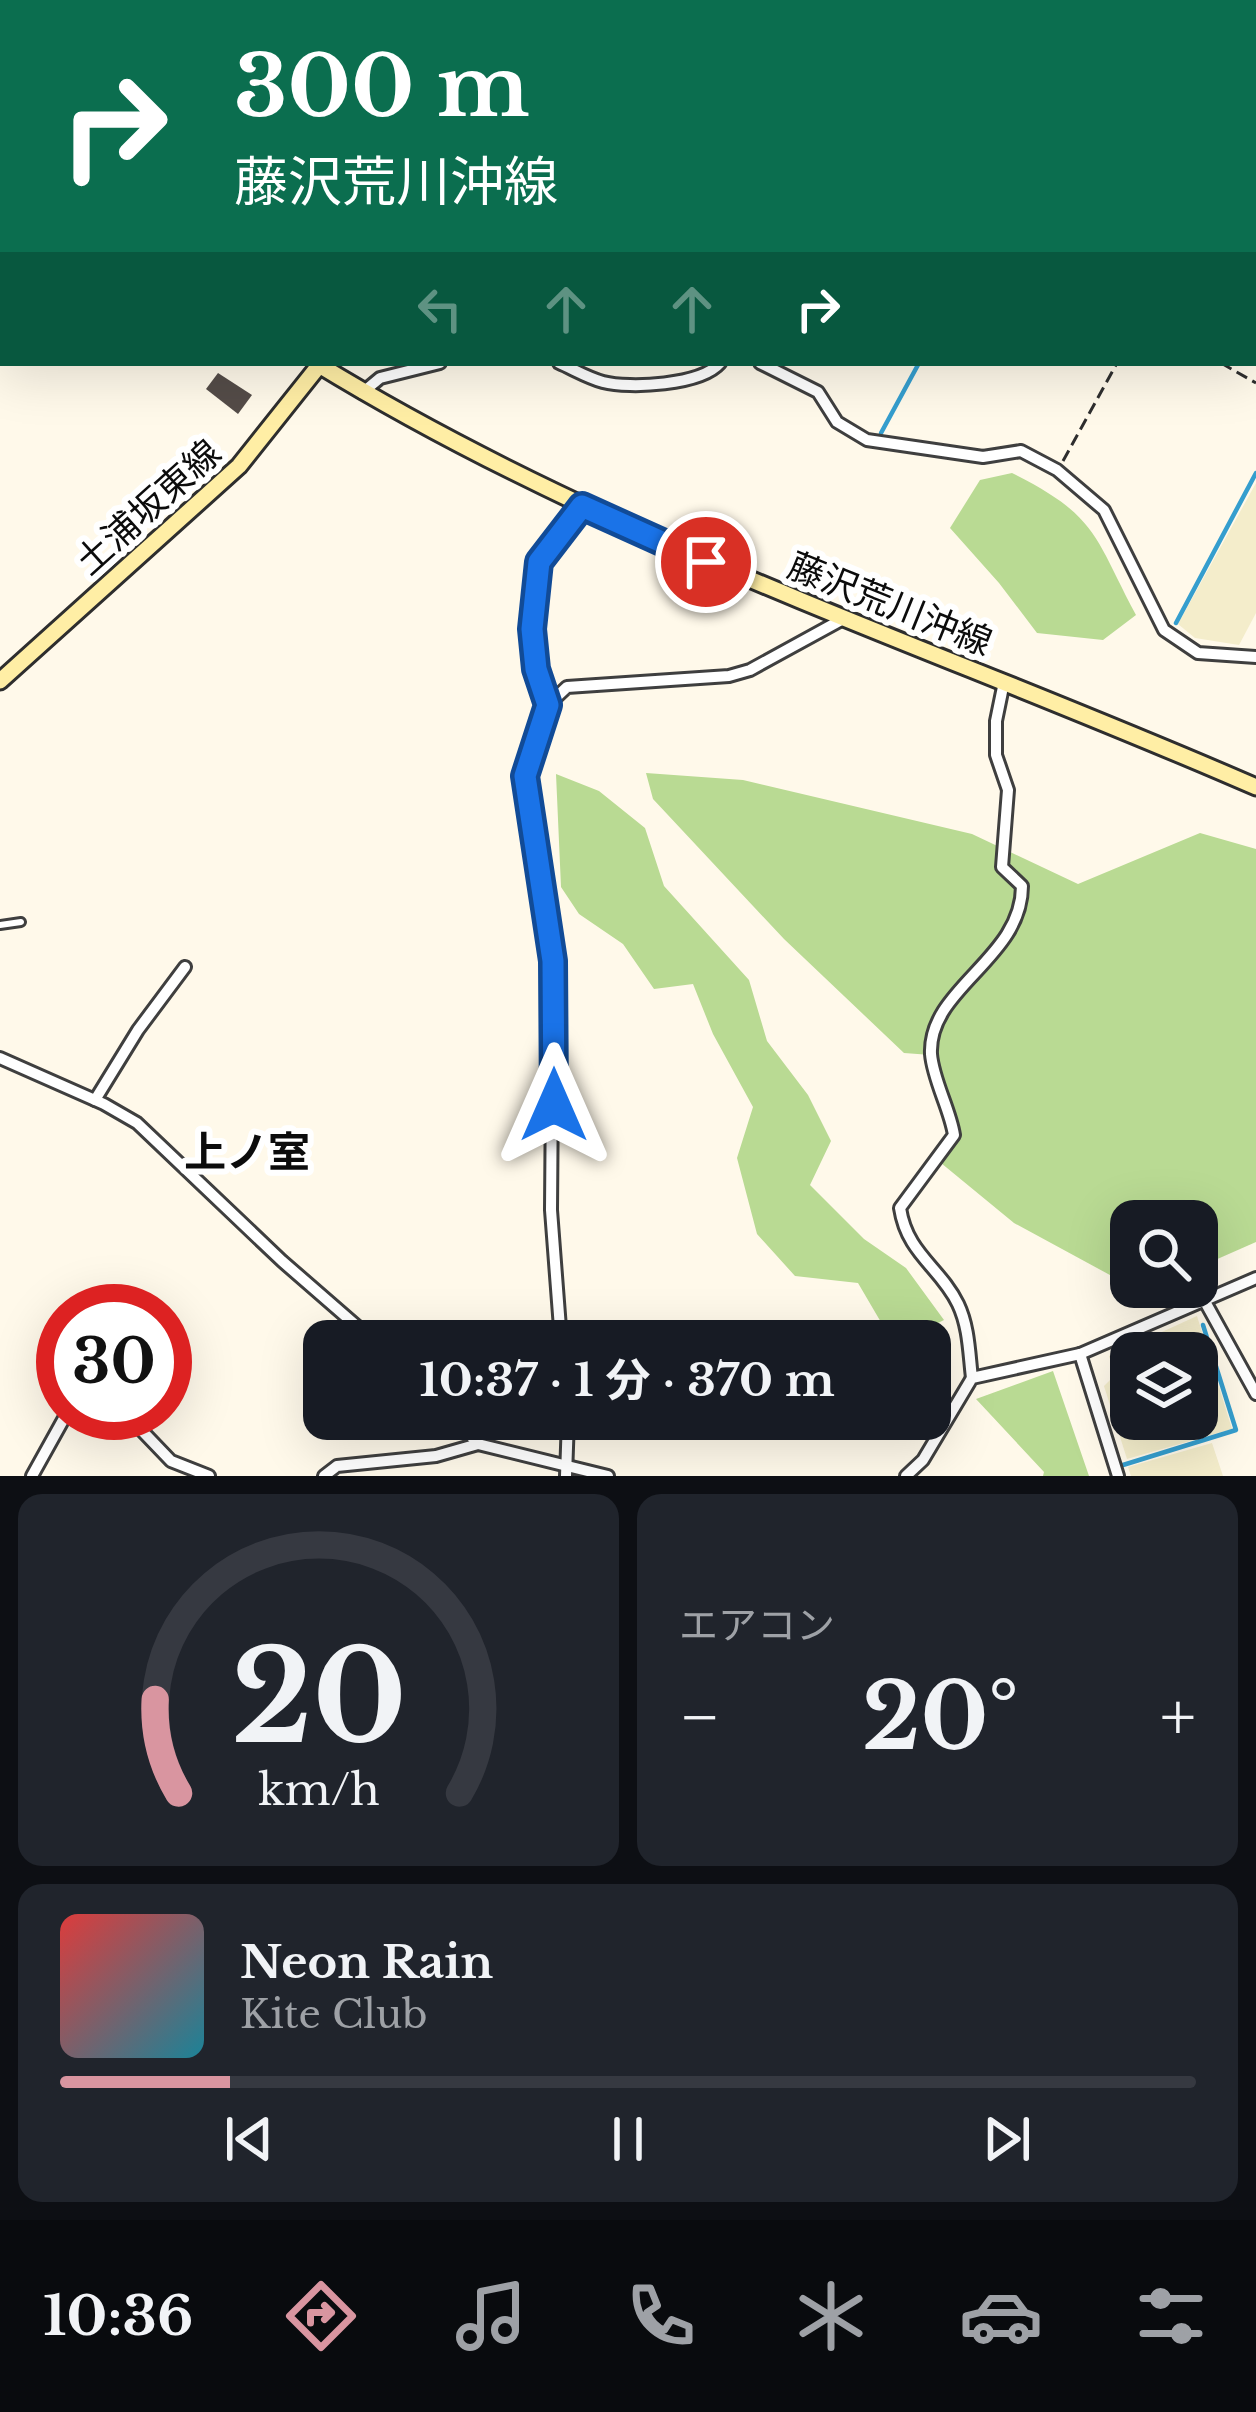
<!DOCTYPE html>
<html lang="ja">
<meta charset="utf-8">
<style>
:root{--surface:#171b24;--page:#20242c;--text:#f1f3f6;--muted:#9ea1a6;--line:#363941;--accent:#d995a0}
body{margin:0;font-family:"Libre Baskerville","Noto Sans JP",serif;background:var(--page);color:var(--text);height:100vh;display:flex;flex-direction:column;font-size:45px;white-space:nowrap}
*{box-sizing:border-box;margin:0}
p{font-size:39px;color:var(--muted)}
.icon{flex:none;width:66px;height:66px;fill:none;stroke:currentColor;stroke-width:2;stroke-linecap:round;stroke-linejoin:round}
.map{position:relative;height:1476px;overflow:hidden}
.panel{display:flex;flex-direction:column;gap:18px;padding:18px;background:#0d0f14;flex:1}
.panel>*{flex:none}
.hud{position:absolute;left:0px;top:0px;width:1257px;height:366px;box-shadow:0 12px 48px #0002;background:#0b6e4f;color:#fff;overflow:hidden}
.controls{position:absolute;left:1110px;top:1200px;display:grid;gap:24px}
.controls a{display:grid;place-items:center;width:108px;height:108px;border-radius:24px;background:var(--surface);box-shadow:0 12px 48px #0002;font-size:60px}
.speed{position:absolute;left:36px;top:1284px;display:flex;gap:24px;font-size:60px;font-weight:700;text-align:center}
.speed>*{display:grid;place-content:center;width:156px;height:156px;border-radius:50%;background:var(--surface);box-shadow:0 12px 48px #0002;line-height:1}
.speed .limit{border:18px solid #d22;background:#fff;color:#111}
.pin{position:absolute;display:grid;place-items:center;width:102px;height:102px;color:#fff;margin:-51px;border:6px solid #fff;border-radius:50%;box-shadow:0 3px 12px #0007}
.me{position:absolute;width:132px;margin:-66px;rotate:0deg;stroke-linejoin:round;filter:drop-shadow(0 0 9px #0008)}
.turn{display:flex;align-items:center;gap:42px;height:252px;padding:0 36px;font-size:54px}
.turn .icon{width:156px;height:156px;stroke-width:2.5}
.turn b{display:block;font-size:84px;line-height:102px}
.lanes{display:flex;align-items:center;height:114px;padding:0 36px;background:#0003;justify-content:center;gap:60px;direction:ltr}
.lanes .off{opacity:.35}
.big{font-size:90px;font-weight:700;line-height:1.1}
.panel .card{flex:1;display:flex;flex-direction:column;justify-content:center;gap:18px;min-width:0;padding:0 42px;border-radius:24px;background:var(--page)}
.panel .dial{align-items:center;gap:0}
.dial svg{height:312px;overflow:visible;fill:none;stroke:var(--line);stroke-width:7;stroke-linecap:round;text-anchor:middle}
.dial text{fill:var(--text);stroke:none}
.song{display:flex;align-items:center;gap:36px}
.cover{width:144px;height:144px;border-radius:18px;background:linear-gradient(135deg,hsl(0 70% 55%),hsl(190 70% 35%))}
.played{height:12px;border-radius:6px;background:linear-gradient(90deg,var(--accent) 15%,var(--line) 15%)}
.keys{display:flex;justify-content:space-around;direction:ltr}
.heat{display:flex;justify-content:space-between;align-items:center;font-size:66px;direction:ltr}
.panel .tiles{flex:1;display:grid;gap:18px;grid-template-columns:1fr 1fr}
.card:last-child{grid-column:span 2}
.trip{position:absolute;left:303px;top:1320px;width:648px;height:120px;border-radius:24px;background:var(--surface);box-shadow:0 12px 48px #0002;font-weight:700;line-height:120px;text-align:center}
.dock{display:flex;height:192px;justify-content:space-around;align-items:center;background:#090b0e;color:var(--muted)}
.dock .icon{width:84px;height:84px}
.dock .active{color:var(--accent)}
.dock b{font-size:54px;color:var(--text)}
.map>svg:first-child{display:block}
.farmland{fill:#f4edcb;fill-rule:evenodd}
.forest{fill:#b9da93}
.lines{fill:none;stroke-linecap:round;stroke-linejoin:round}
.stream{stroke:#359ece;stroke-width:4.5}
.river{stroke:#afe2f6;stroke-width:24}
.building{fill:#544c48}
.lane-casing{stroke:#3f3f3f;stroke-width:12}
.street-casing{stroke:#3f3f3f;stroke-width:16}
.secondary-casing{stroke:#2e2e2e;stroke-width:21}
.path{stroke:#2e2e2e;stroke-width:3;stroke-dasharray:12 6;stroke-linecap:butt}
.lane{stroke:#fff;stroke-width:6}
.street{stroke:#fff;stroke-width:10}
.secondary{stroke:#ffeea5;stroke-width:15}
.route-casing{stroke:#114b97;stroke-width:30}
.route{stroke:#1a73e8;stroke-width:21}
.labels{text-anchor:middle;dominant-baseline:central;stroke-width:12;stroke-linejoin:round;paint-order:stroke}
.street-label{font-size:36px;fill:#0c0c0c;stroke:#fff}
.quarter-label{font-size:42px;font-weight:bold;fill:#0c0c0c;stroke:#fff}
</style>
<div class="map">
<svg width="1256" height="1476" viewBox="0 0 1256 1476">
<rect width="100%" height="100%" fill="#fff9ea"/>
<g class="farmland">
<path d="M744,0H1256V3H742Z"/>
<path d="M1256,483V613L1239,645L1195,638L1178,624Z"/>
<path d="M1197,1316L1232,1429L1127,1459L1104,1386L1115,1375L1109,1356ZM1197,1353V1419H1131V1353Z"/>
<path d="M1212,1443L1223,1476H1131L1128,1467Z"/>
</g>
<g class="forest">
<path d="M1012,473C1098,516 1094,536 1136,615L1103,640L1037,633L999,583L950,528L980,480Z"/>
<path d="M646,773L743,780L972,834L1078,884L1200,833L1256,849V1242L1197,1268V1221H1131V1280L1121,1281L1014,1223L941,1163L954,1135L931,1055L904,1053L784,939L653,799Z"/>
<path d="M556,774L599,791L645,828L664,886L749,980L767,1041L808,1095L831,1141L810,1185L864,1239L906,1268L944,1320L902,1341H892L858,1283L795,1276L757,1234L737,1158L753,1107L713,1034L693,984L654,989L623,944L579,914L561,887Z"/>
<path d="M1053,1371L1089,1476H1043L1044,1472L976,1399Z"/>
</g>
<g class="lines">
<g class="stream">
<path d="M881,433L919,363"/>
<path d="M1176,623L1256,473"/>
<path d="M1123,1465L1236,1430L1203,1325"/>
</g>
<path class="river" d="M1254,340L1256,341"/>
</g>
<path class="building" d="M218,373L252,395L238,414L206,389Z"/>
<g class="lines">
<g class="lane-casing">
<path id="lane" d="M0,925L21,922"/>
</g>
<g class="street-casing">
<g id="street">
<path d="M304,0L308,3"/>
<path d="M484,3L485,0"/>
<path d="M526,3L527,0"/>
<path d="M916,3L918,0"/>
<path d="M559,363C573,369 588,378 603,382C630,389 701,385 720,363"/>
<path d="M760,363L818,392L837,422L867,440L983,457L1021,451L1057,470L1104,510L1164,630L1198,653L1256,657"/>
<path d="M362,393L380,378L440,363"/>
<path d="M548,705C535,664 524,597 542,557C551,538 568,522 582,506"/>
<path d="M0,1058L104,1104L137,1123L282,1261L374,1341"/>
<path d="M95,1100L138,1030L185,967"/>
<path d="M1203,1298L1256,1394"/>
<path d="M561,1341L551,1210L553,961L525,776L548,705L567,687L729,676L750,670L843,619"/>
<path d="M1080,1354L1118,1476"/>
<path d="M972,1378C969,1353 969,1327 958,1304C940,1267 907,1254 900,1208L954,1135C950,1109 933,1080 931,1054C928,988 1022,959 1022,886L1002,867L1008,790L996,755V721L1004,682"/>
<path d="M125,1413L171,1461L209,1476"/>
<path d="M456,1419L478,1444L608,1476"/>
<path d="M32,1476L67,1413"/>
<path d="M324,1476L337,1466L436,1456L478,1444"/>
<path d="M566,1476L568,1419"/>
<path d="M906,1476L923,1460L972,1378L1080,1354L1256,1278"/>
</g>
</g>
<g class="secondary-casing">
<g id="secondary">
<path d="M504,3L505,0"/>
<path d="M0,227H3"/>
<path d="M316,363C611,544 941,649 1256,787"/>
<path d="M0,681L239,466L321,363"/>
</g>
</g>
<g class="path">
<path d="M253,0L255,3"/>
<path d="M688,0L693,3"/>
<path d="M1116,0V3"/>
<path d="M1254,100H1256"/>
<path d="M1254,111L1256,107"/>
<path d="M1254,310L1256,311"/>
<path d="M1221,363L1256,383"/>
<path d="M1063,461L1117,363"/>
</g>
<use href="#lane" class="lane"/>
<use href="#street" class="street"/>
<use href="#secondary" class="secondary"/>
</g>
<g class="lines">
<g class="route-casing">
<path id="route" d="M554,1105L553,961L525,776L548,705L536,669L532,629L539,562L582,506L706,562"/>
</g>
<use href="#route" class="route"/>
</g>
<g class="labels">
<g class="street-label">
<text transform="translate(148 507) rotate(-42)">土浦坂東線</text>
<text transform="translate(890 604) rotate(22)">藤沢荒川沖線</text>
</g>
<g class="quarter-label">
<text x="247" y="1152">上ノ室</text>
</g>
</g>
</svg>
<div class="controls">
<a><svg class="icon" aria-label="search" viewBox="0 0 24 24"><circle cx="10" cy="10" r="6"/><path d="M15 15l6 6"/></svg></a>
<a><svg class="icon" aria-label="layers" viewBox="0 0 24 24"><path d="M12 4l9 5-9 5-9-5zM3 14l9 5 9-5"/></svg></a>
</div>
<div class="speed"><div class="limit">30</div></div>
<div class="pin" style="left:706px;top:562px;background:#d93025"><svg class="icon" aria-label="arrive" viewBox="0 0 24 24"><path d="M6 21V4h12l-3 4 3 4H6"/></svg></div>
<svg class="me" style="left:554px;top:1105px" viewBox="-20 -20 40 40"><path d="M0-17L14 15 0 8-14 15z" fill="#1a73e8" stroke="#fff" stroke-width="4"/></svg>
<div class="trip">10:37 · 1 分 · 370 m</div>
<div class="hud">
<div class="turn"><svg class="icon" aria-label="right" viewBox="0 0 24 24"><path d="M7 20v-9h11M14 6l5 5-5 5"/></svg><div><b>300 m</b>藤沢荒川沖線</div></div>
<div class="lanes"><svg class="icon off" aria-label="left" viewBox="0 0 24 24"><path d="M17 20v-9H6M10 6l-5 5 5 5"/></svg><svg class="icon off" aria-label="ahead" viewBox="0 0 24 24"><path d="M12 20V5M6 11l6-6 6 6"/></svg><svg class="icon off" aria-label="ahead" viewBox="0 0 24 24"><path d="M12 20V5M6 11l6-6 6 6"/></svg><svg class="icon" aria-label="right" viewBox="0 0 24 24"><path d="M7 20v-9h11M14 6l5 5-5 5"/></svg></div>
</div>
</div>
<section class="panel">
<div class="tiles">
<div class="card dial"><svg viewBox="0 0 100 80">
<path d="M14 69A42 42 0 1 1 86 69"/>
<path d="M14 69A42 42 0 0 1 8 45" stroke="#d995a0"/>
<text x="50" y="56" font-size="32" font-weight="700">20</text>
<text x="50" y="72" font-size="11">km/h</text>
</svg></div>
<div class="card"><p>エアコン</p>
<div class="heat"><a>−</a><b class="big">20°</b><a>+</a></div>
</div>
<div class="card">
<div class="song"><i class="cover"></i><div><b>Neon Rain</b><p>Kite Club</p></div></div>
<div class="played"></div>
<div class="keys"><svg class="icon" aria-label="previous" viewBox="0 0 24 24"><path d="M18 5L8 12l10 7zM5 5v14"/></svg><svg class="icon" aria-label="pause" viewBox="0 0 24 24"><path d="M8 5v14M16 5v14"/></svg><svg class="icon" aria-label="next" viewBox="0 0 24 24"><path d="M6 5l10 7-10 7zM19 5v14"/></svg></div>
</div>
</div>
</section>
<nav class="dock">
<b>10:36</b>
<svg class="icon active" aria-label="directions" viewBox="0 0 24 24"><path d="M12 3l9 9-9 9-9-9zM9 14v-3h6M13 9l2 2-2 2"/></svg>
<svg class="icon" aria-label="music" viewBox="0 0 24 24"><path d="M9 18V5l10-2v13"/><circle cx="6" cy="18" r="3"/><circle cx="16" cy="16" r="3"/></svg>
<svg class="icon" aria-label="phone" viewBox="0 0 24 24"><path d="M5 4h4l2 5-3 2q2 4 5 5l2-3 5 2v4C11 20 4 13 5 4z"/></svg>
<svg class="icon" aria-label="climate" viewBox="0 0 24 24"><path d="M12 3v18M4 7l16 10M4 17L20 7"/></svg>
<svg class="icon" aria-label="car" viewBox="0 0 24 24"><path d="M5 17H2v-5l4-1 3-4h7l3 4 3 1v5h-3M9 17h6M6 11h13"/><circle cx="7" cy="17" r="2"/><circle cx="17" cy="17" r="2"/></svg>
<svg class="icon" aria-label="filters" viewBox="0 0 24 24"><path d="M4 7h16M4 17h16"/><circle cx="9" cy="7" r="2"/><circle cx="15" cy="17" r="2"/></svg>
</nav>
